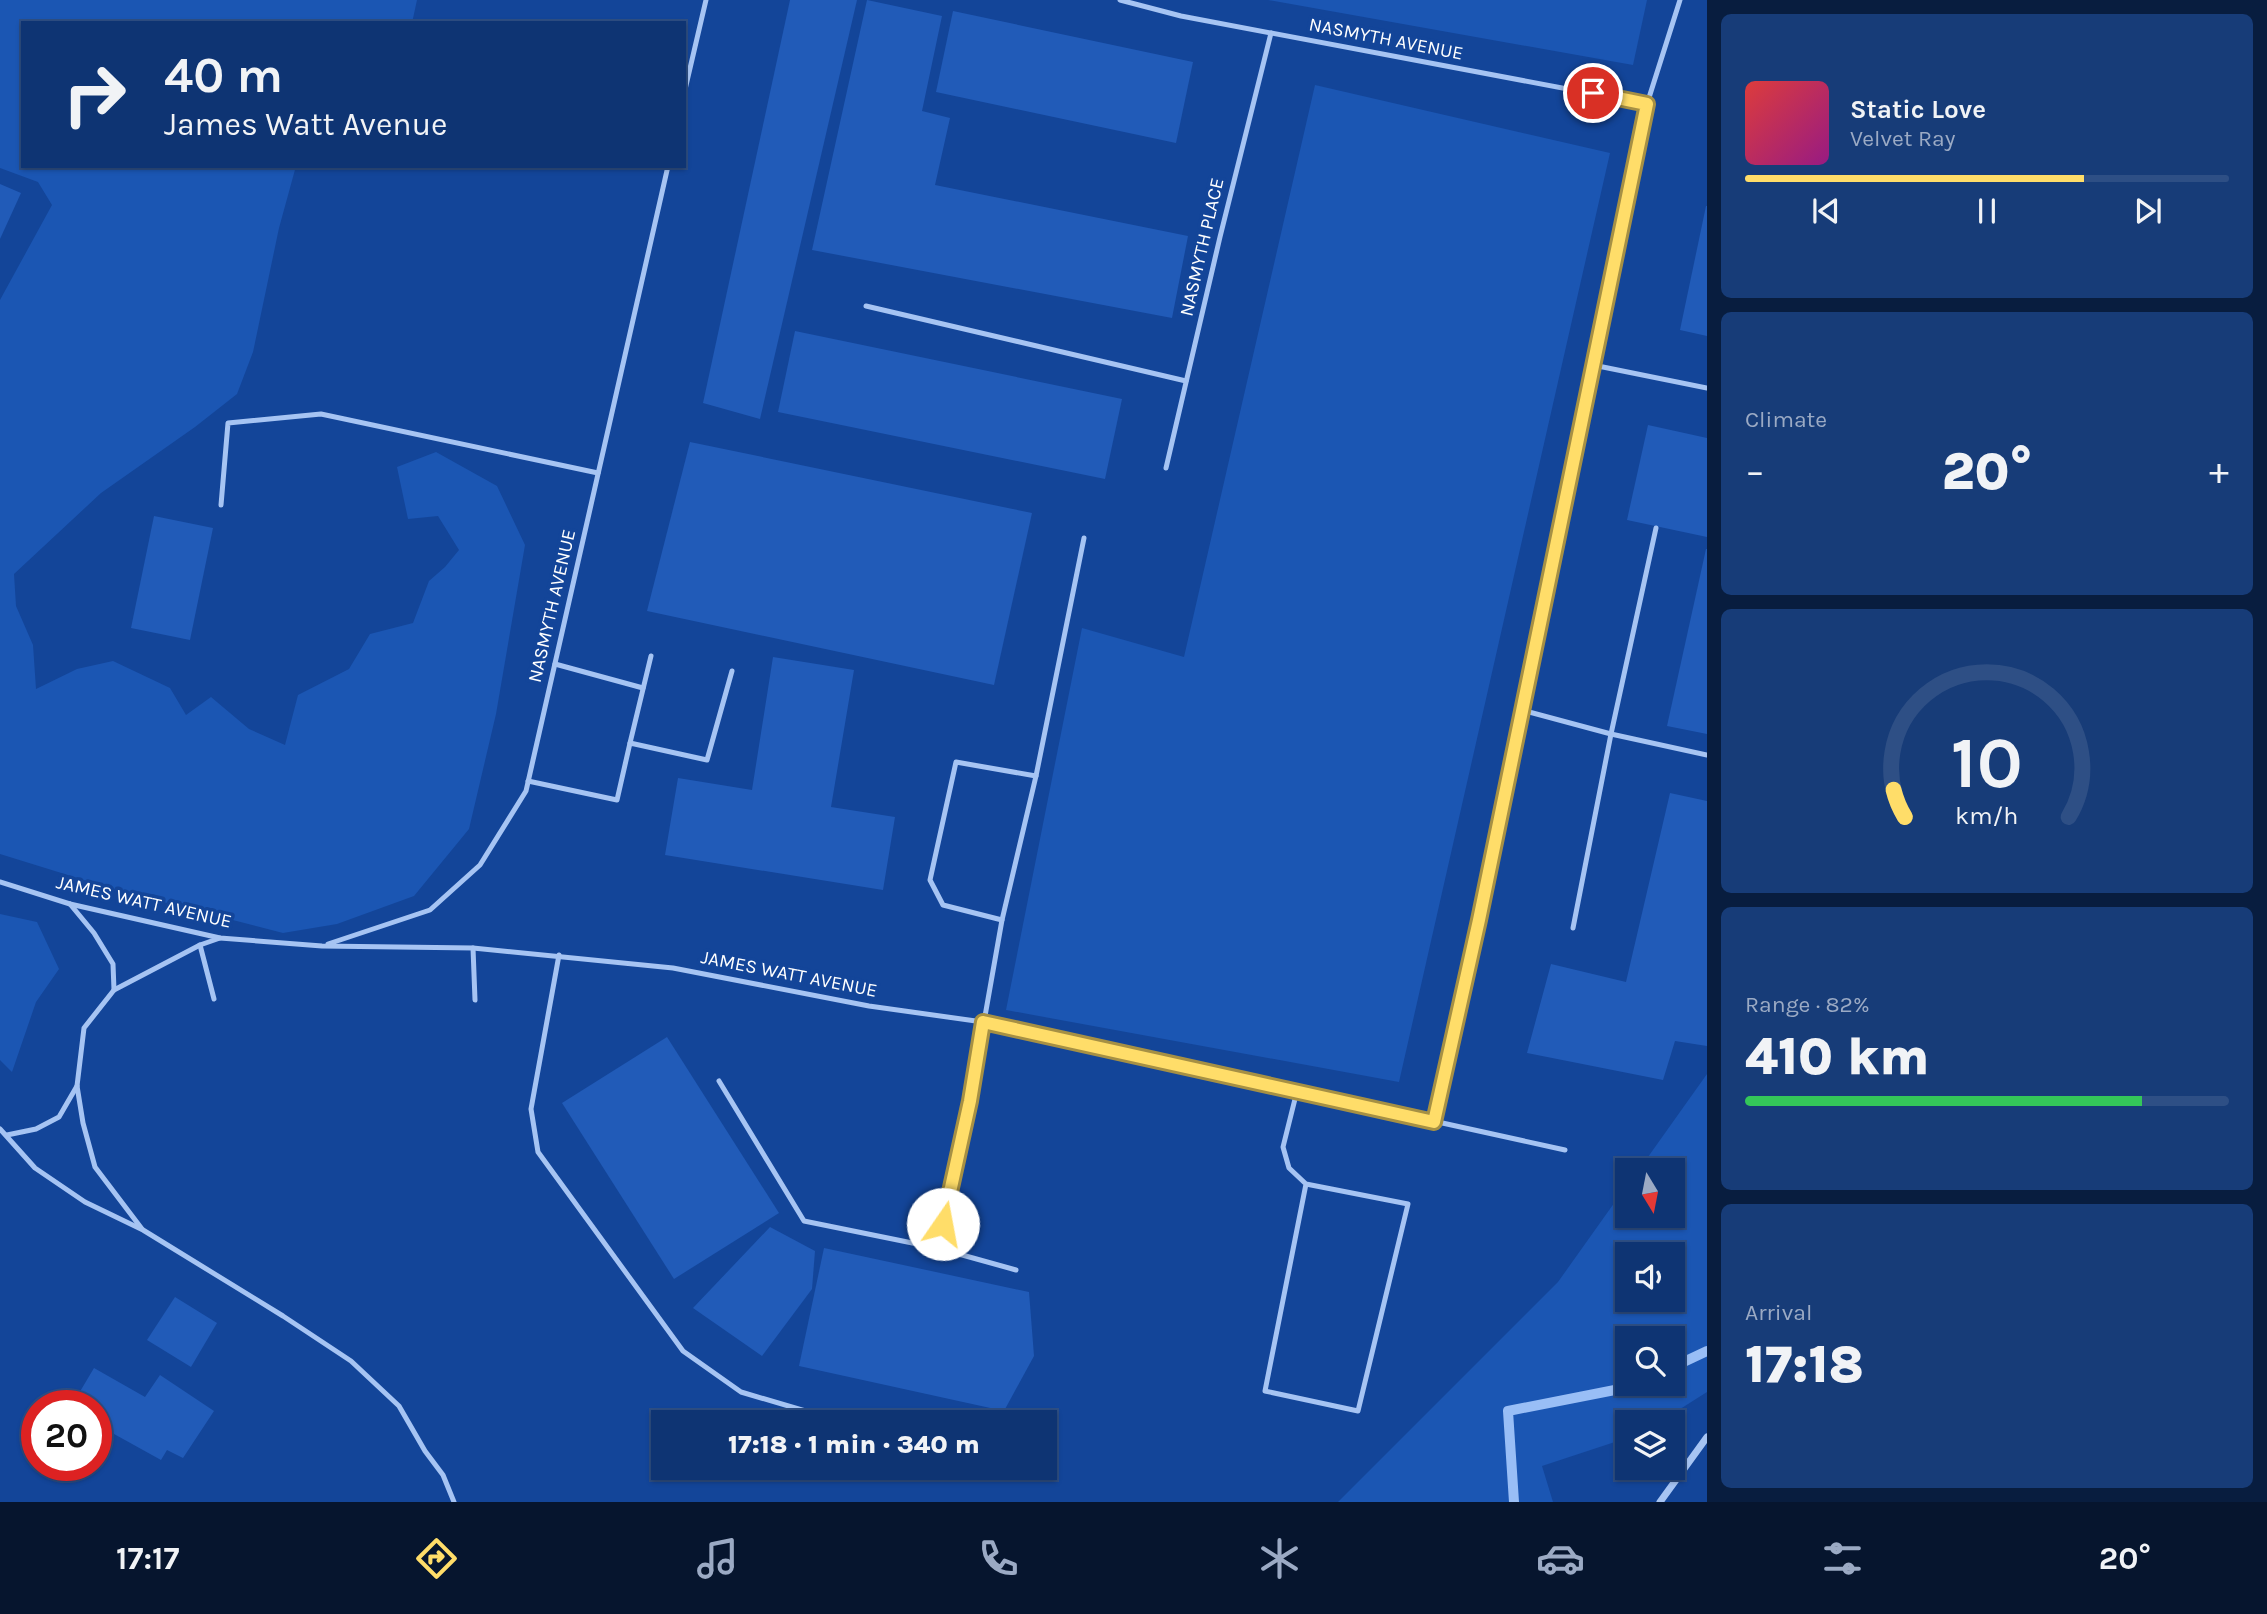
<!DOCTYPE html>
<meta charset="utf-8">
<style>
:root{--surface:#0e3473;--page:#173c78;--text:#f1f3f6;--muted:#9baac4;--line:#2e4f85;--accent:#ffdd69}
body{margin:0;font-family:Karla,sans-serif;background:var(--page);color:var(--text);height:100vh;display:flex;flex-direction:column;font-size:26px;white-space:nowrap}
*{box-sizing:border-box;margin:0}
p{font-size:23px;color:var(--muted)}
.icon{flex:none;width:38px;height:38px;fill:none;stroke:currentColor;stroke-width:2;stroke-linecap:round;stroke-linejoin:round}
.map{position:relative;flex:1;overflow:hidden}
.drawer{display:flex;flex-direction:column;gap:14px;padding:14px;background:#081d3f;width:560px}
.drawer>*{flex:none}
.banner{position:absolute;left:21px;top:21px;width:665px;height:147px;border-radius:0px;box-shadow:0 2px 5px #0004,0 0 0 2px var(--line);background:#0e3473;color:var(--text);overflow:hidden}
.needle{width:46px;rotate:170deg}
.tools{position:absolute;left:1615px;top:1158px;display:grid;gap:14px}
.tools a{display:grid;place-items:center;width:70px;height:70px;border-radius:0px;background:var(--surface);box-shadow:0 2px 5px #0004,0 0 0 2px var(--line);font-size:35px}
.speed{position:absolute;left:21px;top:1390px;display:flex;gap:14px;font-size:35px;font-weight:700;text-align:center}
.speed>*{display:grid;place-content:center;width:91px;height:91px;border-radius:50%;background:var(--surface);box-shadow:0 2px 5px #0004,0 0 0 2px var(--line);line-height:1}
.speed .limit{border:10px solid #d22;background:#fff;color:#111}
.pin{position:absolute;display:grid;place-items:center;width:60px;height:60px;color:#fff;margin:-30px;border:4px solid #fff;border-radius:50%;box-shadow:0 2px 7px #0007}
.me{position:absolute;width:77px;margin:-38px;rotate:12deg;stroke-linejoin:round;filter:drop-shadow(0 0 5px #0008)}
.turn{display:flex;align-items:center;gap:24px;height:147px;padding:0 28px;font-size:32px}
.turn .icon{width:91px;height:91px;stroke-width:2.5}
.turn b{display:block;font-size:49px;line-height:60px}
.big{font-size:52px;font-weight:800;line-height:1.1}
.drawer .tile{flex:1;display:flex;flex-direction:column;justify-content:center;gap:10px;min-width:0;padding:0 24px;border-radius:10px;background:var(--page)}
.drawer .dial{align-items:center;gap:0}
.dial svg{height:182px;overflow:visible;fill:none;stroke:var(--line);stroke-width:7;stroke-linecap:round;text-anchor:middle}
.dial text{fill:var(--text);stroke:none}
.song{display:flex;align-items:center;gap:21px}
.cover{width:84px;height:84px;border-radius:10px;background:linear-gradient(135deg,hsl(0 70% 55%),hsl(310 70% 35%))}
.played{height:7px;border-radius:4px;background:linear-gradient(90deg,var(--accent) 70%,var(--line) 70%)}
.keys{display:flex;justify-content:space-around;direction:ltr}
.heat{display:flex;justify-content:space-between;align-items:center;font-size:38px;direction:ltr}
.charge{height:10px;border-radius:5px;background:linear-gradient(90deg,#34c759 82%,var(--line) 0)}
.trip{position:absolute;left:651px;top:1410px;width:406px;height:70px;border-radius:0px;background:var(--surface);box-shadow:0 2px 5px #0004,0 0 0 2px var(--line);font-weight:800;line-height:70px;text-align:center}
.dock{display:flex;height:112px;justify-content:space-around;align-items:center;background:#06152e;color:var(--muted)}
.dock .icon{width:49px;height:49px}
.dock .selected{color:var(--accent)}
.dock b{font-size:32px;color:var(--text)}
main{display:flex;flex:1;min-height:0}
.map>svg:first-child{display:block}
.green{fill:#1b56b3;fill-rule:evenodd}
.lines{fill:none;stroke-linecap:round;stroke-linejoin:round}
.stream{stroke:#99bef6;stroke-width:10}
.building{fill:#215bb8}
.lane{stroke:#a6c4f3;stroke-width:5}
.street{stroke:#a6c4f3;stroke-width:7}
.route-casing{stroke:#a69044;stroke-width:18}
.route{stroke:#ffdd69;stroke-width:12}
.labels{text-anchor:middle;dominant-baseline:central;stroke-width:7;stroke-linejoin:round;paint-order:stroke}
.street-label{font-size:19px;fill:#fff;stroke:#134599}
</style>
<main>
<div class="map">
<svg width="1707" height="1502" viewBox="0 0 1707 1502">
<rect width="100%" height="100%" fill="#134599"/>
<g class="green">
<path d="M0,0H417L412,23H23V166H296L279,228L253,352L237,394L195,427L101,493L14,574L16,606L33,645L36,689L77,669L113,661L170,688L186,715L211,697L249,729L285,745L298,695L349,669L370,634L413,623L429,581L445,567L459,550L438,516L408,519L397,467L436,452L497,486L525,545L496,714L469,829L414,896L337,924L283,933L113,889L0,854V300L52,205L38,182L0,168Z"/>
<path d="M1268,0H1647L1633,65Z"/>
<path d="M1315,85L1610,153L1399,1082L1006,1010L1082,628L1184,657Z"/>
<path d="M0,914L37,922L59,969L36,1002L12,1072L0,1060Z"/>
<path d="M1707,1074V1392L1658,1423H1628L1627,1438L1542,1466L1553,1502H1338L1558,1282L1627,1185L1628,1216H1673V1171H1638ZM1628,1255H1673V1300H1628ZM1628,1339H1673V1384H1628Z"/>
</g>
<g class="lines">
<g class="stream">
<path d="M1673,1367L1707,1351"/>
<path d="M1514,1502L1508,1411L1630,1387L1637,1384"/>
</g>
</g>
<g class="building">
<path d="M790,0H857L760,419L703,403Z"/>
<path d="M867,0L942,16L922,111L950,118L935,185L1188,236L1172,318L812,250Z"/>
<path d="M953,11L1193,62L1176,143L936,92Z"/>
<path d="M0,184L21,193L0,239Z"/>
<path d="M1706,206H1707V336L1680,330Z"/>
<path d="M795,331L1122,399L1105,479L778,412Z"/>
<path d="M1648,425L1707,438V537L1627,520Z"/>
<path d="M690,442L1032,513L994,685L647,611Z"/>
<path d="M154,516L213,528L190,640L131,628Z"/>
<path d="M1706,549H1707V734L1667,726Z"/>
<path d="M773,657L854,670L831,807L895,817L883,890L665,855L678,778L752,790Z"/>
<path d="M1670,793L1707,801V1046L1675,1041L1663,1080L1527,1053L1551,964L1626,982Z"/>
<path d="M667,1037L779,1213L674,1279L562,1103Z"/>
<path d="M770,1227L815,1251L812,1289L762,1356L693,1308Z"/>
<path d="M824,1248L1029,1292L1034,1356L1004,1411L799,1366Z"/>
<path d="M175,1297L217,1323L191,1367L147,1340Z"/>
<path d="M94,1368L145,1397L160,1375L214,1411L183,1458L167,1450L161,1460L96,1424V1405H72Z"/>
</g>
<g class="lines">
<g class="lane">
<path d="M1120,0L1181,16L1647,104"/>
<path d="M684,94L706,0"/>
<path d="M866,306L1186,381"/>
<path d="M1593,365L1707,388"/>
<path d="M1166,468L1220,237L1271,33"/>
<path d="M221,505L228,423L321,414L598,473"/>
<path d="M555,664L643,688"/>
<path d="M1522,710L1611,734L1707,755"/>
<path d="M630,743L651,656"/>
<path d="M528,781L617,800L630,743L707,760L732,671"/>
<path d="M0,882L70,904L220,938L322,946L473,948L673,968L869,1006L983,1022L1565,1150"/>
<path d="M70,904L94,933L113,964L114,990L84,1028L77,1086L83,1123L95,1167L142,1229"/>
<path d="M1002,920L943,905L930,880L956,762L1036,776"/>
<path d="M1573,928L1611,734L1656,528"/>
<path d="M328,944L430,910L480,865L526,791L668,166"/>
<path d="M200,945L214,999"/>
<path d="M473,948L475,1000"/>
<path d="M559,955L531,1109L538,1152L683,1351L741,1392L846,1423"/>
<path d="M114,990L200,945L220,938"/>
<path d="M719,1081L804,1221L937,1248"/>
<path d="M1297,1091L1283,1147L1289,1168L1306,1184L1265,1391L1358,1411L1408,1204L1306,1184"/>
<path d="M1434,1122L1479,920L1647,104L1680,0"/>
<path d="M0,1129L35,1168L85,1202L143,1230L283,1316L351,1361L399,1406L425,1451L443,1475L454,1502"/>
<path d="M7,1135L36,1129L59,1117L77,1086"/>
<path d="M1016,1270L937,1248L970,1101L1002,920L1036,776L1084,538"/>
</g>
<path class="street" d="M1660,1502L1707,1437"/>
</g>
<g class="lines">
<g class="route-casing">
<path id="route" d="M943,1224L970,1101L983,1022L1434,1122L1479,920L1647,104L1593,93"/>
</g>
<use href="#route" class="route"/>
</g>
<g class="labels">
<g class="street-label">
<text transform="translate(1386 39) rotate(11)">NASMYTH AVENUE</text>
<text transform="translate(1202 247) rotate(-77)">NASMYTH PLACE</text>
<text transform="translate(552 606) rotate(-77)">NASMYTH AVENUE</text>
<text transform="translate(144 902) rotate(13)">JAMES WATT AVENUE</text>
<text transform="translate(789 974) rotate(11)">JAMES WATT AVENUE</text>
</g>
</g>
</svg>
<div class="tools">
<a><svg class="needle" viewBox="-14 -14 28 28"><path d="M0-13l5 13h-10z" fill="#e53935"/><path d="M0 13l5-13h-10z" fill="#9baac4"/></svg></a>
<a><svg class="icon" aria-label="sound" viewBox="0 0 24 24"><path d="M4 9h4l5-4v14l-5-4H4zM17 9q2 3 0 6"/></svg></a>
<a><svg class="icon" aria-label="search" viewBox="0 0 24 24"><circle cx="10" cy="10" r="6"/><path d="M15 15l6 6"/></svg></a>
<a><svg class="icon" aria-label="layers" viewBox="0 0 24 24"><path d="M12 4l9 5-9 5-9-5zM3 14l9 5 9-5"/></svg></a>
</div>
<div class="speed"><div class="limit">20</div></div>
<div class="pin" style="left:1593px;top:93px;background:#d93025"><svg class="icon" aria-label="arrive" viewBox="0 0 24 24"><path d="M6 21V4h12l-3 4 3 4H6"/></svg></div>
<svg class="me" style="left:943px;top:1224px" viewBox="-20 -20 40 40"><circle r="19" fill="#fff"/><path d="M0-13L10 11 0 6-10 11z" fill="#ffdd69"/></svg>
<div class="trip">17:18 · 1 min · 340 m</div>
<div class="banner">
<div class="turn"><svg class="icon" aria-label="right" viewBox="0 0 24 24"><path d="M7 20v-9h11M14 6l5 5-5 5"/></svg><div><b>40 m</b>James Watt Avenue</div></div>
</div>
</div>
<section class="drawer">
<div class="tile">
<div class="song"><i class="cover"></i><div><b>Static Love</b><p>Velvet Ray</p></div></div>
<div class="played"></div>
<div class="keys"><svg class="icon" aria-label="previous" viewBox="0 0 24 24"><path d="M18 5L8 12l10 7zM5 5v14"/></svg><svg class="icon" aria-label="pause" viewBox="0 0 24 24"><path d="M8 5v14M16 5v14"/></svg><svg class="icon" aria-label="next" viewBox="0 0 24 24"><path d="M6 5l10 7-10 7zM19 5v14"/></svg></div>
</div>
<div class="tile"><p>Climate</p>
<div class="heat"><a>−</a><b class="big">20°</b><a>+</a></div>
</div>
<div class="tile dial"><svg viewBox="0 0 100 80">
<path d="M14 69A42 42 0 1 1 86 69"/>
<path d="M14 69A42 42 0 0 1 9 57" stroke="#ffdd69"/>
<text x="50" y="56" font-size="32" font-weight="700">10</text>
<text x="50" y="72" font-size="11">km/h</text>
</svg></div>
<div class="tile"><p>Range · 82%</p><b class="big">410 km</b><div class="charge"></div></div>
<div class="tile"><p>Arrival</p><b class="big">17:18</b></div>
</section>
</main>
<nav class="dock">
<b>17:17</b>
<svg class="icon selected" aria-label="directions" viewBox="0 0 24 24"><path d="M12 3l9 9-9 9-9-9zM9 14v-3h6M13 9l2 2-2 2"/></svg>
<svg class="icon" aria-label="music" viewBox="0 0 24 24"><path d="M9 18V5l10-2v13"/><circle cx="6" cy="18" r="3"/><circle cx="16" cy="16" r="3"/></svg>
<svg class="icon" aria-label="phone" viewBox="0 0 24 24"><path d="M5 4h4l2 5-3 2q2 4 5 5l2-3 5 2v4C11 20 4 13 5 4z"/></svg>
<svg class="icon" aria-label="climate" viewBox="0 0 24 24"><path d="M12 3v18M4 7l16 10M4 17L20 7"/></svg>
<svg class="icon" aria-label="car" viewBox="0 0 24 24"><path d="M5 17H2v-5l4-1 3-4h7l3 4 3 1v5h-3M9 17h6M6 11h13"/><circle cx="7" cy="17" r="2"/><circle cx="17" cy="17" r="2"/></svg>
<svg class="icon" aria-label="filters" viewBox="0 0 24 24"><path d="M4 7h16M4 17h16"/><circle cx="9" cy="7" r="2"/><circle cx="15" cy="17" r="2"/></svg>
<b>20°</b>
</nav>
